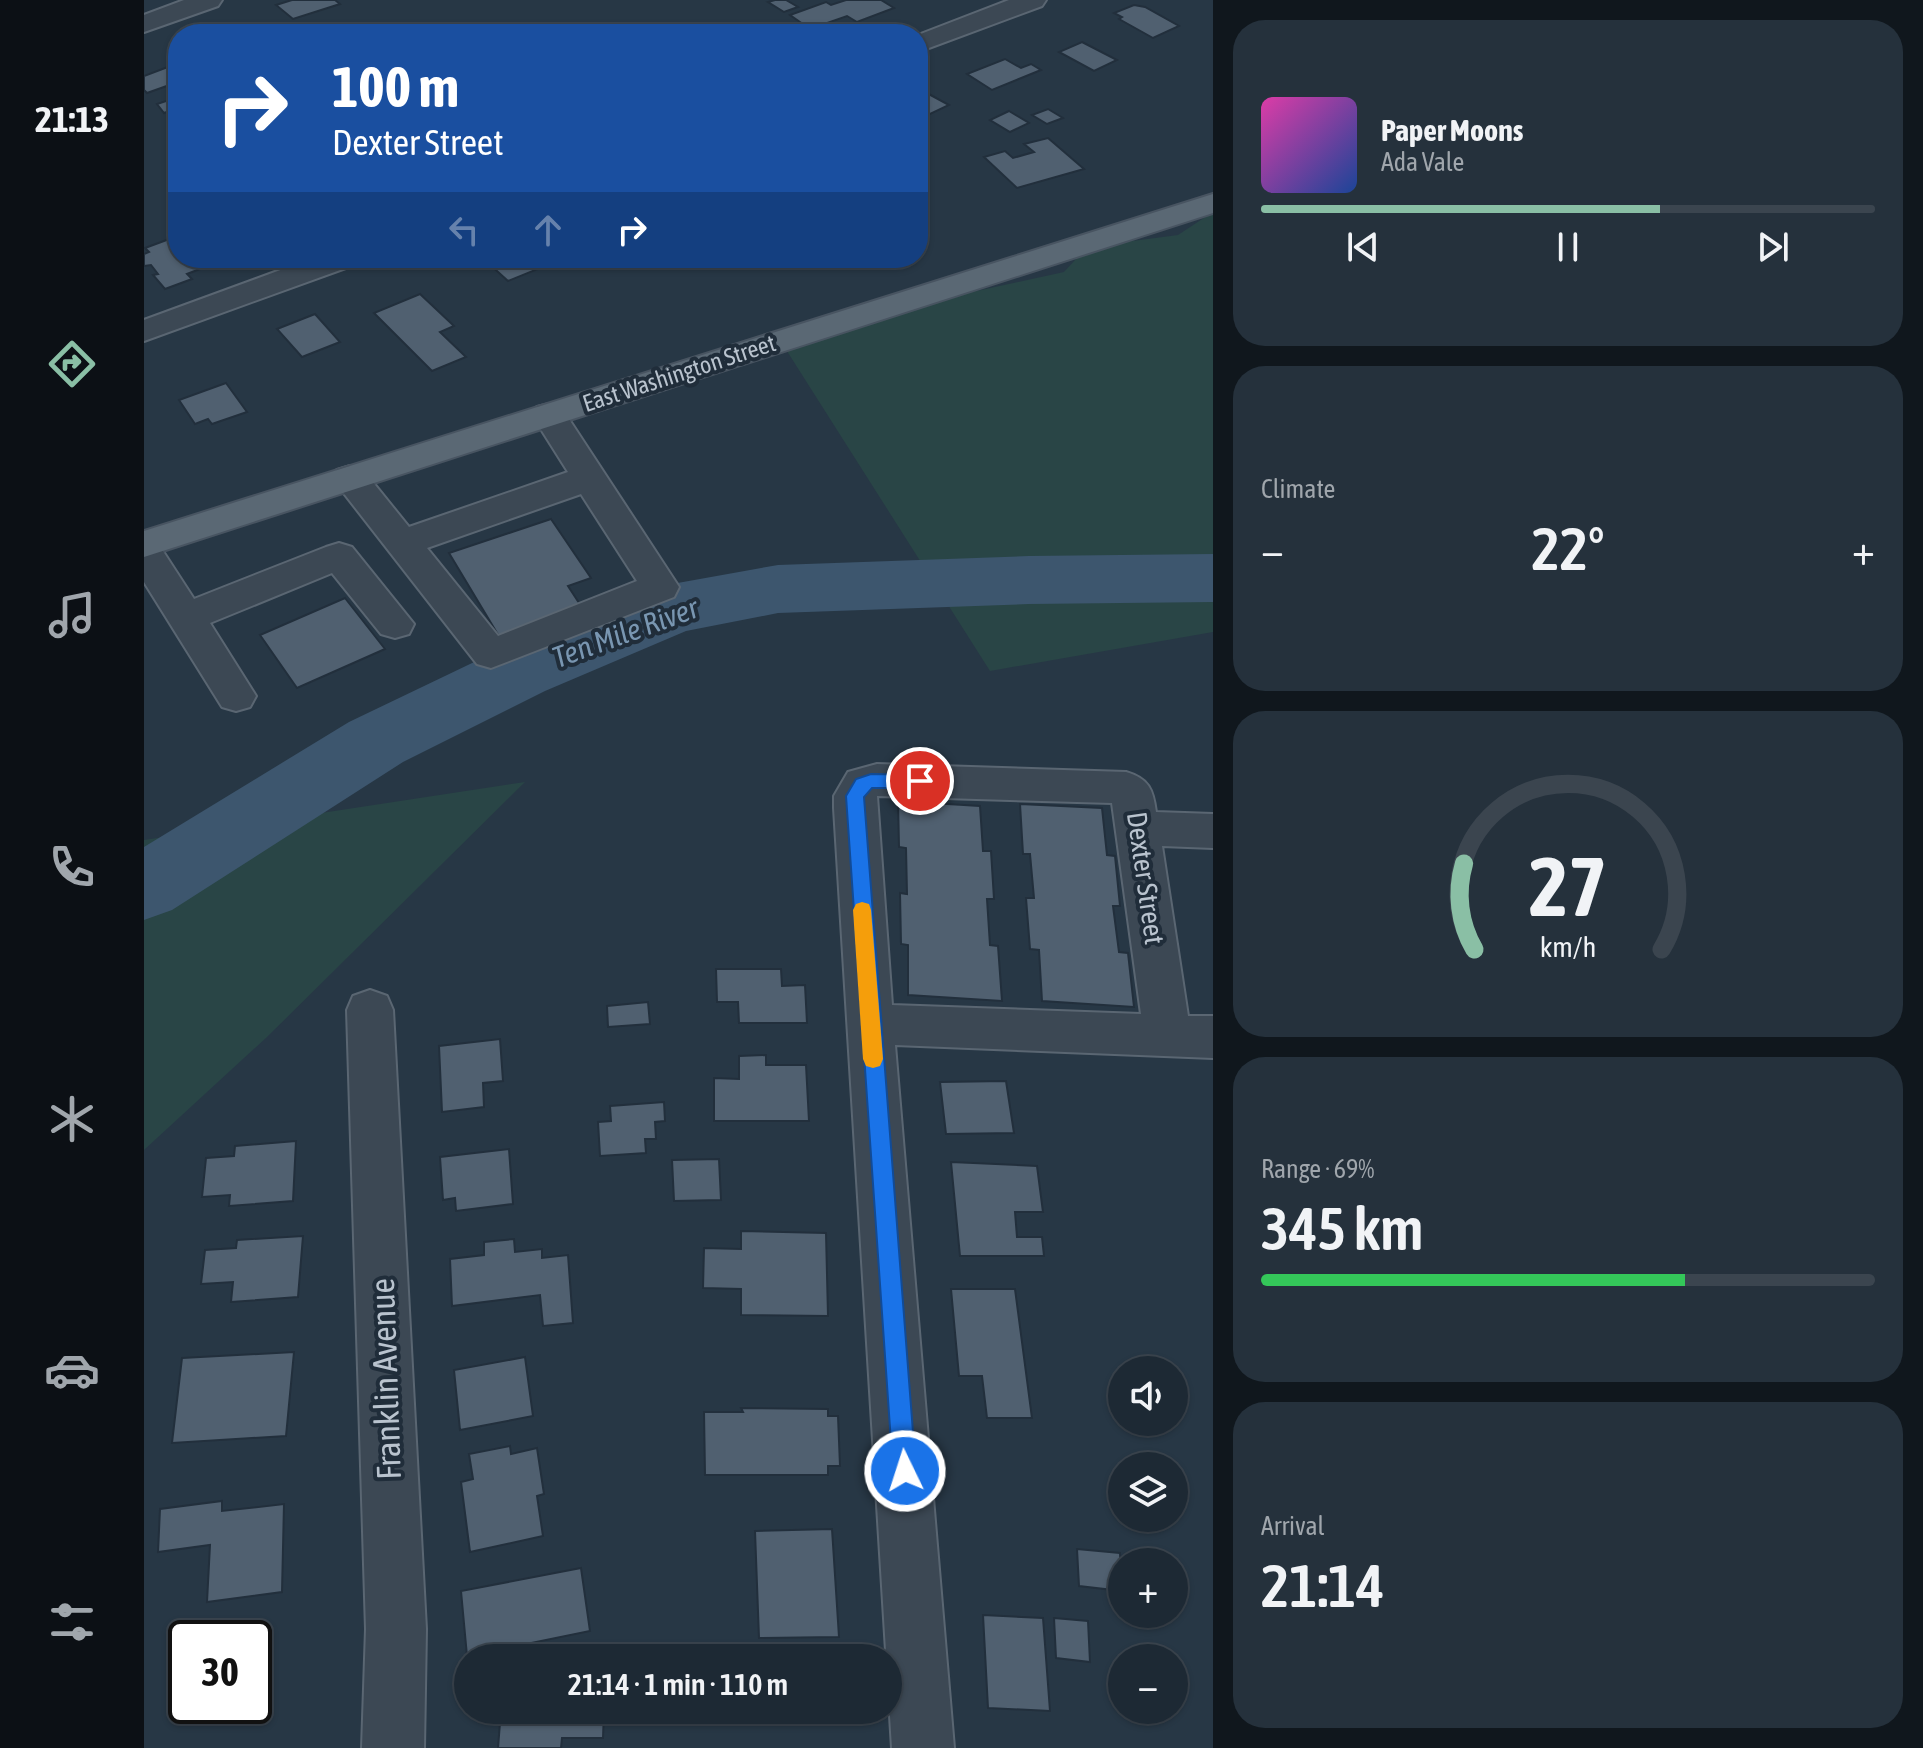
<!DOCTYPE html>
<meta charset="utf-8">
<style>
:root{--surface:#1d2934;--page:#25313c;--text:#f1f3f6;--muted:#a0a6ac;--line:#3b454f;--accent:#8abfa5}
body{margin:0;font-family:"Asap Condensed",sans-serif;background:var(--page);color:var(--text);height:100vh;display:flex;flex-direction:column;font-size:30px;white-space:nowrap}
*{box-sizing:border-box;margin:0}
p{font-size:26px;color:var(--muted)}
.icon{flex:none;width:44px;height:44px;fill:none;stroke:currentColor;stroke-width:2;stroke-linecap:round;stroke-linejoin:round}
.map{position:relative;flex:1;overflow:hidden}
.sheet{display:flex;flex-direction:column;gap:20px;padding:20px;background:#10171d;width:710px}
.sheet>*{flex:none}
.guide{position:absolute;left:24px;top:24px;width:760px;height:244px;border-radius:32px;box-shadow:0 2px 6px #0004,0 0 0 2px var(--line);background:#1a4fa0;color:#fff;overflow:hidden}
.buttons{position:absolute;left:964px;top:1356px;display:grid;gap:16px}
.buttons a{display:grid;place-items:center;width:80px;height:80px;border-radius:50%;background:var(--surface);box-shadow:0 2px 6px #0004,0 0 0 2px var(--line);font-size:40px}
.speed{position:absolute;left:24px;top:1620px;display:flex;gap:16px;font-size:40px;font-weight:700;text-align:center}
.speed>*{display:grid;place-content:center;width:104px;height:104px;border-radius:50%;background:var(--surface);box-shadow:0 2px 6px #0004,0 0 0 2px var(--line);line-height:1}
.speed .limit{border:4px solid #111;border-radius:12px;background:#fff;color:#111}
.pin{position:absolute;display:grid;place-items:center;width:68px;height:68px;color:#fff;margin:-34px;border:4px solid #fff;border-radius:50%;box-shadow:0 2px 8px #0007}
.me{position:absolute;width:88px;margin:-44px;rotate:356deg;stroke-linejoin:round;filter:drop-shadow(0 0 6px #0008)}
.turn{display:flex;align-items:center;gap:28px;height:168px;padding:0 32px;font-size:36px}
.turn .icon{width:104px;height:104px;stroke-width:2.5}
.turn b{display:block;font-size:56px;line-height:68px}
.lanes{display:flex;align-items:center;height:76px;padding:0 32px;background:#0003;justify-content:center;gap:40px;direction:ltr}
.lanes .off{opacity:.35}
.big{font-size:60px;font-weight:600;line-height:1.1}
.sheet .tile{flex:1;display:flex;flex-direction:column;justify-content:center;gap:12px;min-width:0;padding:0 28px;border-radius:32px;background:var(--page)}
.sheet .dial{align-items:center;gap:0}
.dial svg{height:208px;overflow:visible;fill:none;stroke:var(--line);stroke-width:7;stroke-linecap:round;text-anchor:middle}
.dial text{fill:var(--text);stroke:none}
.song{display:flex;align-items:center;gap:24px}
.cover{width:96px;height:96px;border-radius:12px;background:linear-gradient(135deg,hsl(320 70% 55%),hsl(220 70% 35%))}
.played{height:8px;border-radius:4px;background:linear-gradient(90deg,var(--accent) 65%,var(--line) 65%)}
.keys{display:flex;justify-content:space-around;direction:ltr}
.heat{display:flex;justify-content:space-between;align-items:center;font-size:44px;direction:ltr}
.charge{height:12px;border-radius:6px;background:linear-gradient(90deg,#34c759 69%,var(--line) 0)}
.trip{position:absolute;left:310px;top:1644px;width:448px;height:80px;border-radius:40px;background:var(--surface);box-shadow:0 2px 6px #0004,0 0 0 2px var(--line);font-weight:600;line-height:80px;text-align:center}
main{display:flex;flex:1;min-height:0}
.dock{display:flex;flex-direction:column;width:144px;justify-content:space-around;align-items:center;background:#0c1015;color:var(--muted)}
.dock .icon{width:56px;height:56px}
.dock .current{color:var(--accent)}
.dock b{font-size:36px;color:var(--text)}
.map>svg:first-child{display:block}
.green{fill:#294546}
.lines{fill:none;stroke-linecap:round;stroke-linejoin:round}
.river{fill:#3d566e;fill-rule:evenodd}
.building{fill:#506070;stroke:#222f3c;stroke-width:2}
.minor-casing{stroke:#5a6672;stroke-width:4}
.major-casing{stroke:#485461;stroke-width:4}
.minor{fill:#3c4854;fill-rule:evenodd}
.major{fill:#5a6874;fill-rule:evenodd}
.route{fill:#1a73e8;stroke:#114b97;stroke-width:2}
.slow{fill:#f59e0b}
.labels{text-anchor:middle;dominant-baseline:central;stroke-width:8;stroke-linejoin:round;paint-order:stroke}
.far-street-label{font-size:24px;fill:#b9c3ce;stroke:#202d3a}
.street-label{font-size:28px;fill:#b9c3ce;stroke:#202d3a}
.water-label{font-size:30px;font-style:italic;fill:#7996b1;stroke:#202d3a}
.near-street-label{font-size:34px;fill:#b9c3ce;stroke:#202d3a}
</style>
<main>
<nav class="dock">
<b>21:13</b>
<svg class="icon current" aria-label="directions" viewBox="0 0 24 24"><path d="M12 3l9 9-9 9-9-9zM9 14v-3h6M13 9l2 2-2 2"/></svg>
<svg class="icon" aria-label="music" viewBox="0 0 24 24"><path d="M9 18V5l10-2v13"/><circle cx="6" cy="18" r="3"/><circle cx="16" cy="16" r="3"/></svg>
<svg class="icon" aria-label="phone" viewBox="0 0 24 24"><path d="M5 4h4l2 5-3 2q2 4 5 5l2-3 5 2v4C11 20 4 13 5 4z"/></svg>
<svg class="icon" aria-label="climate" viewBox="0 0 24 24"><path d="M12 3v18M4 7l16 10M4 17L20 7"/></svg>
<svg class="icon" aria-label="car" viewBox="0 0 24 24"><path d="M5 17H2v-5l4-1 3-4h7l3 4 3 1v5h-3M9 17h6M6 11h13"/><circle cx="7" cy="17" r="2"/><circle cx="17" cy="17" r="2"/></svg>
<svg class="icon" aria-label="filters" viewBox="0 0 24 24"><path d="M4 7h16M4 17h16"/><circle cx="9" cy="7" r="2"/><circle cx="15" cy="17" r="2"/></svg>
</nav>
<div class="map">
<svg width="1069" height="1748" viewBox="0 0 1069 1748">
<rect width="100%" height="100%" fill="#273745"/>
<g class="green">
<path d="M1069,212V632L846,671L641,348L667,327L920,272L943,247L1034,235Z"/>
<path d="M381,782L123,1037L0,1150V840Z"/>
</g>
<g class="lines">
<path class="river" d="M1069,554V602L885,604L634,613L542,631L401,691L259,762L28,910L0,920V847L205,722L349,653L528,584L634,565L885,556Z"/>
</g>
<g class="building">
<path d="M148,0H191L196,4L149,19L132,5Z"/>
<path d="M631,0H642L654,7L640,12L624,2Z"/>
<path d="M702,0H737L750,8L713,22L703,16L666,29L646,15L682,2L687,5Z"/>
<path d="M990,5L1001,7L1035,26L1009,38L975,19L978,17L970,13Z"/>
<path d="M938,42L973,60L950,71L915,52Z"/>
<path d="M861,59L877,68L887,64L897,70L848,90L823,74Z"/>
<path d="M29,65L34,69V82L3,93L0,90V76Z"/>
<path d="M781,92L805,105L784,115L779,113L774,115V95Z"/>
<path d="M31,98L34,108L20,113L13,104Z"/>
<path d="M904,109L919,118L903,124L888,115Z"/>
<path d="M865,111L885,123L866,132L846,120Z"/>
<path d="M904,138L940,169L873,188L840,157L861,151L869,158L890,152L880,144Z"/>
<path d="M28,238L34,244V258H46L56,269L43,274L48,279L21,289L9,275L14,274L7,265L0,266V254L5,252L1,248Z"/>
<path d="M348,258H414L416,260L364,281L342,261Z"/>
<path d="M276,294L310,326L296,332L322,357L288,371L230,313Z"/>
<path d="M171,314L196,342L158,357L133,329Z"/>
<path d="M82,383L103,412L68,424L64,419L51,424L35,400Z"/>
<path d="M407,519L447,578L424,586L439,609L356,638L305,553Z"/>
<path d="M201,598L241,649L153,688L116,635Z"/>
<path d="M754,801L836,806L839,851H847L850,899H843L846,945L854,946L858,1001L764,995V945L757,944L756,893L763,894L762,848L755,847Z"/>
<path d="M876,804L958,808L963,855L971,856L976,906H969L975,952L984,953L990,1007L898,1001L895,950L886,949L882,898H890L886,854H879Z"/>
<path d="M572,969H637L638,986L661,985L663,1023H595L594,1002H573Z"/>
<path d="M504,1002L506,1024L464,1027L463,1006Z"/>
<path d="M356,1039L359,1081L339,1083L340,1107L298,1112L295,1046Z"/>
<path d="M622,1055V1065H662L665,1121H570V1078L595,1079V1056Z"/>
<path d="M862,1081L870,1133L802,1134L796,1082Z"/>
<path d="M520,1102L521,1121L511,1122L512,1139H501L502,1153L456,1156L454,1122L467,1121L466,1106Z"/>
<path d="M152,1141L149,1201L85,1206L86,1195L58,1197L62,1158L90,1156L91,1146Z"/>
<path d="M365,1149L369,1204L312,1211L311,1198L299,1200L296,1157Z"/>
<path d="M575,1159L577,1200L530,1201L528,1160Z"/>
<path d="M807,1162L893,1166L899,1212H871L873,1237H898L900,1256H816Z"/>
<path d="M597,1231L682,1233L684,1316L597,1315V1289L559,1288L560,1248L597,1249Z"/>
<path d="M159,1236L154,1297L87,1302L89,1282L57,1284L61,1250L92,1248L93,1240Z"/>
<path d="M370,1239L371,1252L398,1249V1258L424,1255L429,1323L399,1326L396,1295L308,1306L306,1259L340,1255V1242Z"/>
<path d="M807,1289H871L888,1418H843L838,1376H815Z"/>
<path d="M150,1352L142,1436L28,1443L38,1358Z"/>
<path d="M381,1357L389,1416L316,1430L310,1370Z"/>
<path d="M597,1408L684,1409V1416H694L696,1466H684V1475H561L560,1412H599Z"/>
<path d="M366,1446L367,1454L393,1448L400,1494L393,1496L399,1536L326,1552L317,1482L329,1479L325,1454Z"/>
<path d="M78,1501V1511L140,1504L138,1592L63,1602L66,1545L14,1552L16,1509Z"/>
<path d="M688,1529L695,1637L615,1638L611,1531Z"/>
<path d="M933,1549L976,1553L978,1591L935,1586Z"/>
<path d="M437,1568L446,1631L323,1656L317,1591Z"/>
<path d="M839,1615L899,1618L906,1711L844,1708Z"/>
<path d="M910,1618L944,1621L946,1662L912,1658Z"/>
<path d="M357,1710H460L459,1738H418L417,1748H354Z"/>
</g>
<g class="lines">
<g class="minor-casing">
<g id="minor">
<path d="M40,0H78L74,6L0,32V15Z"/>
<path d="M865,0H902L898,6L774,52V35Z"/>
<path d="M169,258H215L210,265L0,341V320Z"/>
<path d="M405,404L417,407L535,587L530,597L347,668L333,664L188,478L193,470L206,466L219,470L265,527L424,472L388,415L393,407ZM437,494L493,581L354,636L283,548Z"/>
<path d="M0,538L13,542L50,599L182,547L195,543L208,547L270,624L265,634L251,638L237,634L188,573L66,623L112,696L106,707L92,711L78,707L0,582Z"/>
<path d="M733,764L982,772C1005,779 1009,789 1012,812L1069,814V848L1018,846L1044,1016H1069V1058L751,1045L810,1748H748L690,808V796L704,772ZM733,796L968,803L997,1014L748,1005Z"/>
<path d="M226,990L243,996L249,1010L282,1629L280,1748H218L222,1629L203,1010L209,996Z"/>
</g>
</g>
<g class="major-casing">
<path id="major" d="M1069,194V213L0,557V531Z"/>
</g>
<use href="#minor" class="minor"/>
<use href="#major" class="major"/>
</g>
<path class="route" d="M727,774L776,775L785,781L776,788H728L720,797L772,1471L769,1479L761,1483L753,1479L749,1471L702,796L712,779Z"/>
<path class="slow" d="M718,902L725,904L727,910L739,1059L736,1066L729,1068L722,1066L719,1059L709,910L712,904Z"/>
<g class="labels">
<g class="far-street-label">
<text transform="translate(535 373) rotate(-18)">East Washington Street</text>
</g>
<g class="street-label">
<text transform="translate(1002 878) rotate(82)">Dexter Street</text>
</g>
<g class="water-label">
<text transform="translate(481 632) rotate(-20)">Ten Mile River</text>
</g>
<g class="near-street-label">
<text transform="translate(241 1379) rotate(-92)">Franklin Avenue</text>
</g>
</g>
</svg>
<div class="buttons">
<a><svg class="icon" aria-label="sound" viewBox="0 0 24 24"><path d="M4 9h4l5-4v14l-5-4H4zM17 9q2 3 0 6"/></svg></a>
<a><svg class="icon" aria-label="layers" viewBox="0 0 24 24"><path d="M12 4l9 5-9 5-9-5zM3 14l9 5 9-5"/></svg></a>
<a>+</a>
<a>−</a>
</div>
<div class="speed"><div class="limit">30</div></div>
<div class="pin" style="left:776px;top:781px;background:#d93025"><svg class="icon" aria-label="arrive" viewBox="0 0 24 24"><path d="M6 21V4h12l-3 4 3 4H6"/></svg></div>
<svg class="me" style="left:761px;top:1471px" viewBox="-20 -20 40 40"><circle r="17" fill="#1a73e8" stroke="#fff" stroke-width="3"/><path d="M0-11L8 9 0 5-8 9z" fill="#fff"/></svg>
<div class="trip">21:14 · 1 min · 110 m</div>
<div class="guide">
<div class="turn"><svg class="icon" aria-label="right" viewBox="0 0 24 24"><path d="M7 20v-9h11M14 6l5 5-5 5"/></svg><div><b>100 m</b>Dexter Street</div></div>
<div class="lanes"><svg class="icon off" aria-label="left" viewBox="0 0 24 24"><path d="M17 20v-9H6M10 6l-5 5 5 5"/></svg><svg class="icon off" aria-label="ahead" viewBox="0 0 24 24"><path d="M12 20V5M6 11l6-6 6 6"/></svg><svg class="icon" aria-label="right" viewBox="0 0 24 24"><path d="M7 20v-9h11M14 6l5 5-5 5"/></svg></div>
</div>
</div>
<section class="sheet">
<div class="tile">
<div class="song"><i class="cover"></i><div><b>Paper Moons</b><p>Ada Vale</p></div></div>
<div class="played"></div>
<div class="keys"><svg class="icon" aria-label="previous" viewBox="0 0 24 24"><path d="M18 5L8 12l10 7zM5 5v14"/></svg><svg class="icon" aria-label="pause" viewBox="0 0 24 24"><path d="M8 5v14M16 5v14"/></svg><svg class="icon" aria-label="next" viewBox="0 0 24 24"><path d="M6 5l10 7-10 7zM19 5v14"/></svg></div>
</div>
<div class="tile"><p>Climate</p>
<div class="heat"><a>−</a><b class="big">22°</b><a>+</a></div>
</div>
<div class="tile dial"><svg viewBox="0 0 100 80">
<path d="M14 69A42 42 0 1 1 86 69"/>
<path d="M14 69A42 42 0 0 1 10 36" stroke="#8abfa5"/>
<text x="50" y="56" font-size="32" font-weight="700">27</text>
<text x="50" y="72" font-size="11">km/h</text>
</svg></div>
<div class="tile"><p>Range · 69%</p><b class="big">345 km</b><div class="charge"></div></div>
<div class="tile"><p>Arrival</p><b class="big">21:14</b></div>
</section>
</main>
